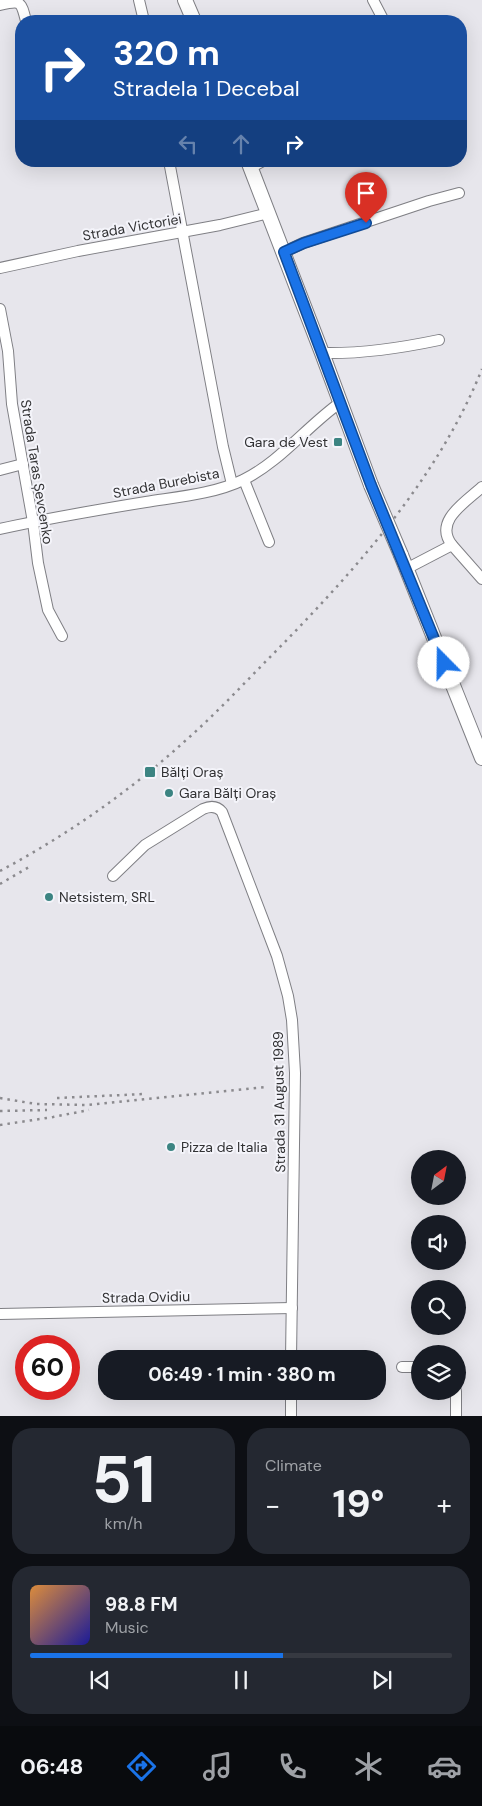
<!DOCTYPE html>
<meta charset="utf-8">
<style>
:root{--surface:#171b24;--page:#242831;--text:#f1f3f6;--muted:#9ea1a6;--line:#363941;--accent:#1a73e8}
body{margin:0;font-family:"DM Sans",sans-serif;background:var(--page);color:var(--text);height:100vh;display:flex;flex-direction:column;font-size:19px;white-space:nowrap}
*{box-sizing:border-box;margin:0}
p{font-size:16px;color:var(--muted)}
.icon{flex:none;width:28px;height:28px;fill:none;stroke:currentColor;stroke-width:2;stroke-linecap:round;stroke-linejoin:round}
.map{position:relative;height:1416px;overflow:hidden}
.drawer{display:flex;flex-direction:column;gap:12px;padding:12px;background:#0d0f14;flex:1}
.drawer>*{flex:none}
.top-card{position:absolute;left:15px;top:15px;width:452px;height:152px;border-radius:20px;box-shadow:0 5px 20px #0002;background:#1a4fa0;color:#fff;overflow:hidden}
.needle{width:32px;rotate:32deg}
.controls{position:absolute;left:411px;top:1150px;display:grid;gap:10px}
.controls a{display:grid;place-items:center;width:55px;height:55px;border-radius:50%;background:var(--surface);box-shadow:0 5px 20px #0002;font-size:25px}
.speed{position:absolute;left:15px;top:1335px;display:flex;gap:10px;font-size:25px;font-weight:700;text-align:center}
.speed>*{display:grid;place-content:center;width:65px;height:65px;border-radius:50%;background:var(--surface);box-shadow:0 5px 20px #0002;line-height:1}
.speed .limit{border:8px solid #d22;background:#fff;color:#111}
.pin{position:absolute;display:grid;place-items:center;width:42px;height:42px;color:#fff;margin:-51px -21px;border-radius:50% 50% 50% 0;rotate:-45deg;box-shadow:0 0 5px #0007}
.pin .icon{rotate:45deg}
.me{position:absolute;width:55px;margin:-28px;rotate:338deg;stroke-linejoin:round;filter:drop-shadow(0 0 4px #0008)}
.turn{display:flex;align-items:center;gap:18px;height:105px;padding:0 15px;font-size:22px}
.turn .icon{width:65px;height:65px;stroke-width:2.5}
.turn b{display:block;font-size:35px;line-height:42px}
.lanes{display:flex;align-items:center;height:48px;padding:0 15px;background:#0003;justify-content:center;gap:25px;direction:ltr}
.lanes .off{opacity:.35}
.big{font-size:38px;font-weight:700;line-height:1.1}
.drawer .widget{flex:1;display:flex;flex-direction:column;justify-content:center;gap:8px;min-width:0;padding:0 18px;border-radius:20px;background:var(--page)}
.drawer .dial{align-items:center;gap:0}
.dial b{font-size:65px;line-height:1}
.song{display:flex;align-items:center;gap:15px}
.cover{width:60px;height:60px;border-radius:8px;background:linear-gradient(135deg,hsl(30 70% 55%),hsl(240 70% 35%))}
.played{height:5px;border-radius:2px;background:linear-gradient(90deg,var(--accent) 60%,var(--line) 60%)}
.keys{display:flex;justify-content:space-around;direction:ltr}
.heat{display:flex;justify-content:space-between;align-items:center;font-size:28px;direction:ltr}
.drawer .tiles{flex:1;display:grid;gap:12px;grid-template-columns:1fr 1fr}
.widget:last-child{grid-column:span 2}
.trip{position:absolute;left:98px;top:1350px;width:288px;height:50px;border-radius:20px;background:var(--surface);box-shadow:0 5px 20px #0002;font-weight:700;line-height:50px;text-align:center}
.menu{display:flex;height:80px;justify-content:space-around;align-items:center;background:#090b0e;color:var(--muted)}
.menu .icon{width:35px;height:35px}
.menu .on{color:var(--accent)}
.menu b{font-size:22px;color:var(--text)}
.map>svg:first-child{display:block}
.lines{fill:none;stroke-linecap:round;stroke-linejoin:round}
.minor-casing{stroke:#7f7f84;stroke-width:12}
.major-casing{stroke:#7f7f84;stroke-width:16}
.minor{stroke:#fff;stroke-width:10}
.major{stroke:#fff;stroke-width:14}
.rail{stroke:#8b8a8e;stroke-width:2.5;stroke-dasharray:2.5 5;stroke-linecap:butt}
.major-bridge-casing{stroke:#7f7f84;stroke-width:16;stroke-linecap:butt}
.major-bridge{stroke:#fff;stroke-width:14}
.route-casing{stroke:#114b97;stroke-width:12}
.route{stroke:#1a73e8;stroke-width:9}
.poi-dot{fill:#3c8482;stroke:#f4f4fa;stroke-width:2}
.labels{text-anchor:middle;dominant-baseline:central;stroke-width:4;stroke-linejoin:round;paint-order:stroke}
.street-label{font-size:14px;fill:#323234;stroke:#f4f4fa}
.poi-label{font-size:14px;fill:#323234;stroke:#f4f4fa;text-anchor:start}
</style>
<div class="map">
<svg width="482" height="1416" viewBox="0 0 482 1416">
<rect width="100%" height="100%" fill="#e7e6ec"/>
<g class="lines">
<g class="minor-casing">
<g id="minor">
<path d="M139,0L144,21"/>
<path d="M373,0L384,21"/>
<path d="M0,5C21,0 21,1 26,21"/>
<path d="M169,161L223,447L232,484"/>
<path d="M250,168L263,161"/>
<path d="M284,252L303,243L429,201L459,193"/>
<path d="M0,268L78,251L220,225L269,213"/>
<path d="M0,309L8,351L12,404L33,522L38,563L48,610L62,636"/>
<path d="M322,353C362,354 401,348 439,340"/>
<path d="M0,470L23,464"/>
<path d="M244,480L269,542"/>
<path d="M0,529C48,518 97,510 146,502C177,497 214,494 243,480C280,462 307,426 341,402"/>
<path d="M452,545C433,521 466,502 482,487"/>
<path d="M406,569L452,545L482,579"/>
<path d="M113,876L145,845L203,809C210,806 217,806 222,812L277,956L288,996L292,1020L295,1073L291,1359"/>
<path d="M0,1314L292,1308"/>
<path d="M402,1367H420"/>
<path d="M291,1416V1391"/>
<path d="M456,1416V1391"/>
</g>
</g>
<g class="major-casing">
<g id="major">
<path d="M185,0L194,21"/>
<path d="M248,161L322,353L371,485"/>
<path d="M401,555L482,758"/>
</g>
</g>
<use href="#minor" class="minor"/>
<use href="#major" class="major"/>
<g class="rail">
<path d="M0,871C67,835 129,792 185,741C218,712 248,679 279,648C359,566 439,476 482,369"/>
<path d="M0,884L29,867"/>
<path d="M0,1098L36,1104L88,1105L266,1087"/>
<path d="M57,1098L144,1094"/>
<path d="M0,1111L47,1110"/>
<path d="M0,1125L53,1117L89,1110"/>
</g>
<g class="major-bridge-casing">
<path id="major-bridge" d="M371,485L401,555"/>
</g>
<use href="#major-bridge" class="major-bridge"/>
</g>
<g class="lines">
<g class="route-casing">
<path id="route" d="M366,223L304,243L284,252L371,485L444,663"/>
</g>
<use href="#route" class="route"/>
</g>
<g class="poi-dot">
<rect x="333" y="437" width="10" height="10" rx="2.5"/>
<rect x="144" y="766" width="12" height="12" rx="2.5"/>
<circle cx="169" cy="793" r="5"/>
<circle cx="49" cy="897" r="5"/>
<circle cx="171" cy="1147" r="5"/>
</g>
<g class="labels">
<g class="street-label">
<text transform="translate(132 227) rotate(-10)">Strada Victoriei</text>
<text transform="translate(37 472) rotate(81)">Strada Taras Șevcenko</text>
<text transform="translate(166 483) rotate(-11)">Strada Burebista</text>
<text transform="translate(279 1102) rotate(-91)">Strada 31 August 1989</text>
<text transform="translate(146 1297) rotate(-1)">Strada Ovidiu</text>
</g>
<g class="poi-label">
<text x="328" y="442" text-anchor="end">Gara de Vest</text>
<text x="161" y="772">Bălți Oraș</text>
<text x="179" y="793">Gara Bălți Oraș</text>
<text x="59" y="897">Netsistem, SRL</text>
<text x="181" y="1147">Pizza de Italia</text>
</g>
</g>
</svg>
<div class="controls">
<a><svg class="needle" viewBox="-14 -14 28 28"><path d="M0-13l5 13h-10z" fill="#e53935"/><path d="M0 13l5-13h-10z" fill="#9ea1a6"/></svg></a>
<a><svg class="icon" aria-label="sound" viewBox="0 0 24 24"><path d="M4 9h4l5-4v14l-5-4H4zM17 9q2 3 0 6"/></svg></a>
<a><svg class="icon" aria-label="search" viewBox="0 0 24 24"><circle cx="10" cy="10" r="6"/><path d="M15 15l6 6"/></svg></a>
<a><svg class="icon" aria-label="layers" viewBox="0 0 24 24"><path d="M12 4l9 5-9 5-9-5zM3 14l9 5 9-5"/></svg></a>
</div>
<div class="speed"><div class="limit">60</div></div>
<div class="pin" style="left:366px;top:223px;background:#d93025"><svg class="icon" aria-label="arrive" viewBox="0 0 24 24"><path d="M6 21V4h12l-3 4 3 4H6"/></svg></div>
<svg class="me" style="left:444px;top:663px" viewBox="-20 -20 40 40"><circle r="19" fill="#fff"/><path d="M0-13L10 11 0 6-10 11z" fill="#1a73e8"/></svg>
<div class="trip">06:49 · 1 min · 380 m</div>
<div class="top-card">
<div class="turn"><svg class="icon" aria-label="right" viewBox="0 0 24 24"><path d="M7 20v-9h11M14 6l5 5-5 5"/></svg><div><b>320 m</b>Stradela 1 Decebal</div></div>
<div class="lanes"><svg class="icon off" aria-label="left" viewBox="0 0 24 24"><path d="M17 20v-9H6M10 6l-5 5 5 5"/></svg><svg class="icon off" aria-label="ahead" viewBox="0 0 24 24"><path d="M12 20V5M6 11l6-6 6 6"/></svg><svg class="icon" aria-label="right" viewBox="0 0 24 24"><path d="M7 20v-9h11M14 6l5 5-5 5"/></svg></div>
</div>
</div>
<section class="drawer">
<div class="tiles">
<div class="widget dial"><b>51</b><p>km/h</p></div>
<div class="widget"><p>Climate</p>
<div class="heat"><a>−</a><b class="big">19°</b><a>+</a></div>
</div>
<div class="widget">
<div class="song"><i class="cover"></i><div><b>98.8 FM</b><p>Music</p></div></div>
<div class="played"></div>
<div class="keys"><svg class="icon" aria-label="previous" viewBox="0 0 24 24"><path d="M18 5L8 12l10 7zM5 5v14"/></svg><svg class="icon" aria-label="pause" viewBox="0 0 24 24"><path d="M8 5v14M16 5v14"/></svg><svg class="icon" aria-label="next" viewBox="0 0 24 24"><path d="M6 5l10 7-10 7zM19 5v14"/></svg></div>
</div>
</div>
</section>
<nav class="menu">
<b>06:48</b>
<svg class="icon on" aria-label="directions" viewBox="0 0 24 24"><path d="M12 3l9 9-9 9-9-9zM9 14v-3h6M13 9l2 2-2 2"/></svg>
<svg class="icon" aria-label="music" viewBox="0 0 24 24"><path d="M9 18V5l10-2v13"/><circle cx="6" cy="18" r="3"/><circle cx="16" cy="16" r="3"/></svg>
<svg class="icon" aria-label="phone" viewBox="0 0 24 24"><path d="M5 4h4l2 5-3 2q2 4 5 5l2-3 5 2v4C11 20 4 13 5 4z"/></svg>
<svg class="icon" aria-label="climate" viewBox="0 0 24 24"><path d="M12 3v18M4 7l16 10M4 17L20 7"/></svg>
<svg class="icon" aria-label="car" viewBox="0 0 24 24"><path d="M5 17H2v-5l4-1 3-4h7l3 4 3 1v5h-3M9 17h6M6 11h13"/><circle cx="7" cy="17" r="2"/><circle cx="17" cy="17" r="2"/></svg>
</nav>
